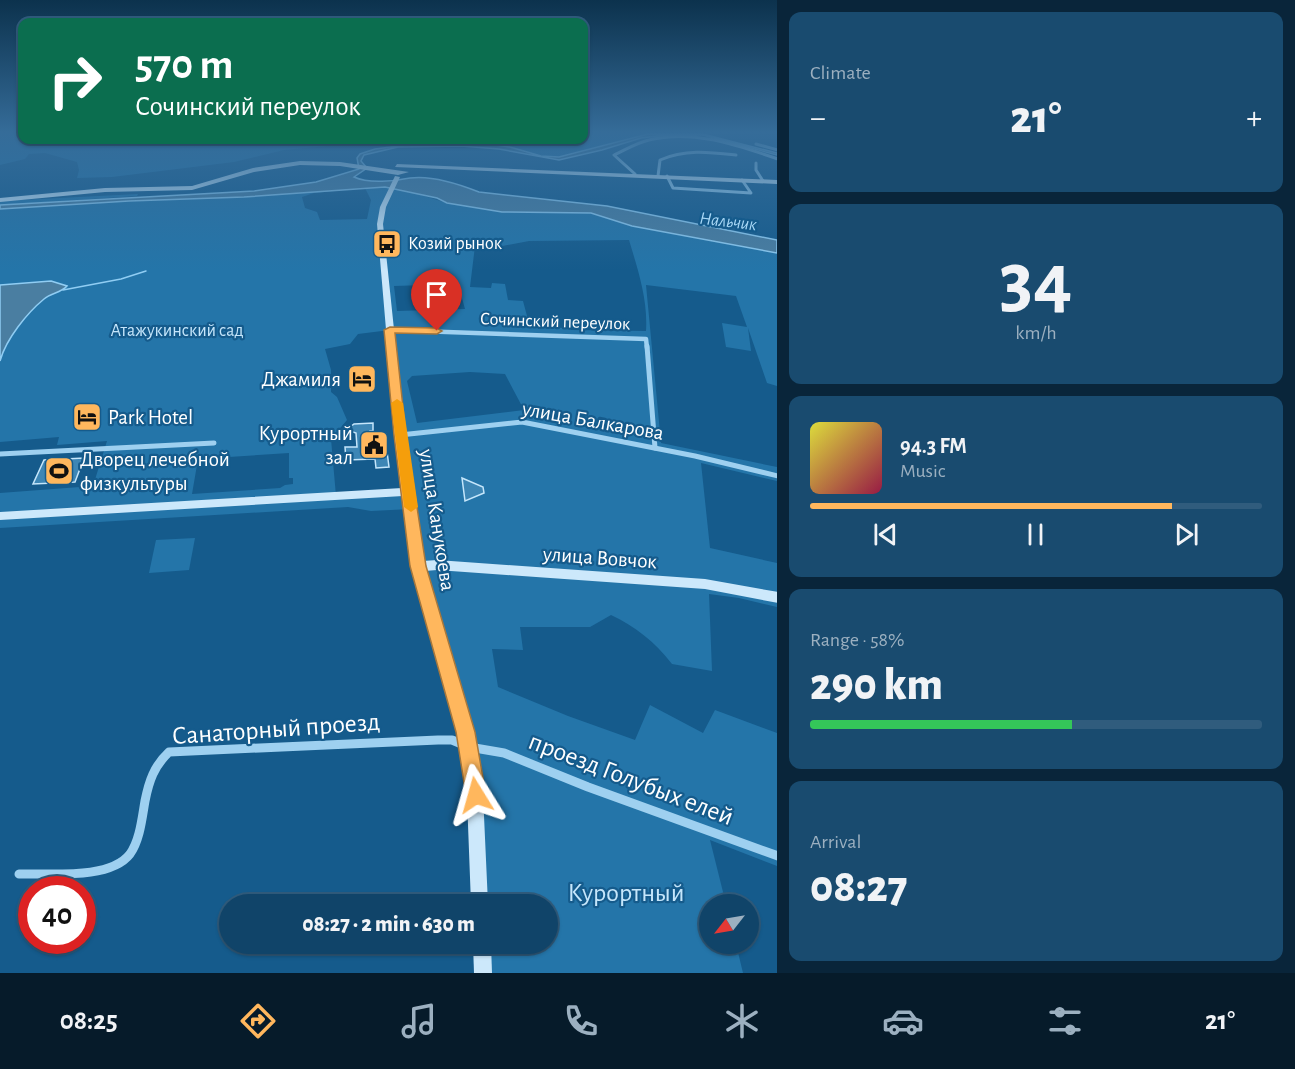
<!DOCTYPE html>
<meta charset="utf-8">
<style>
:root{--surface:#104469;--page:#194b6f;--text:#f1f3f6;--muted:#9cb0c0;--line:#305c7d;--accent:#ffb75d}
body{margin:0;font-family:"Alegreya Sans",sans-serif;background:var(--page);color:var(--text);height:100vh;display:flex;flex-direction:column;font-size:22px;white-space:nowrap}
*{box-sizing:border-box;margin:0}
p{font-size:20px;color:var(--muted)}
.icon{flex:none;width:33px;height:33px;fill:none;stroke:currentColor;stroke-width:2;stroke-linecap:round;stroke-linejoin:round}
.map{position:relative;flex:1;overflow:hidden}
.drawer{display:flex;flex-direction:column;gap:12px;padding:12px;background:#09253a;width:518px}
.drawer>*{flex:none}
.hud{position:absolute;left:18px;top:18px;width:570px;height:126px;border-radius:12px;box-shadow:0 2px 4px #0004,0 0 0 2px var(--line);background:#0b6e4f;color:#fff;overflow:hidden}
.needle{width:39px;rotate:239deg}
.controls{position:absolute;left:699px;top:894px;display:grid;gap:12px}
.controls a{display:grid;place-items:center;width:60px;height:60px;border-radius:50%;background:var(--surface);box-shadow:0 2px 4px #0004,0 0 0 2px var(--line);font-size:30px}
.speed{position:absolute;left:18px;top:876px;display:flex;gap:12px;font-size:30px;font-weight:700;text-align:center}
.speed>*{display:grid;place-content:center;width:78px;height:78px;border-radius:50%;background:var(--surface);box-shadow:0 2px 4px #0004,0 0 0 2px var(--line);line-height:1}
.speed .limit{border:9px solid #d22;background:#fff;color:#111}
.pin{position:absolute;display:grid;place-items:center;width:51px;height:51px;color:#fff;margin:-62px -26px;border-radius:50% 50% 50% 0;rotate:-45deg;box-shadow:0 0 6px #0007}
.pin .icon{rotate:45deg}
.me{position:absolute;width:66px;margin:-33px;rotate:352deg;stroke-linejoin:round;filter:drop-shadow(0 0 4px #0008)}
.turn{display:flex;align-items:center;gap:21px;height:126px;padding:0 18px;font-size:27px}
.turn .icon{width:78px;height:78px;stroke-width:2.5}
.turn b{display:block;font-size:42px;line-height:51px}
.big{font-size:45px;font-weight:800;line-height:1.1}
.drawer .tile{flex:1;display:flex;flex-direction:column;justify-content:center;gap:9px;min-width:0;padding:0 21px;border-radius:12px;background:var(--page)}
.drawer .dial{align-items:center;gap:0}
.dial b{font-size:78px;line-height:1}
.song{display:flex;align-items:center;gap:18px}
.cover{width:72px;height:72px;border-radius:9px;background:linear-gradient(135deg,hsl(60 70% 55%),hsl(340 70% 35%))}
.played{height:6px;border-radius:3px;background:linear-gradient(90deg,var(--accent) 80%,var(--line) 80%)}
.keys{display:flex;justify-content:space-around;direction:ltr}
.heat{display:flex;justify-content:space-between;align-items:center;font-size:33px;direction:ltr}
.charge{height:9px;border-radius:4px;background:linear-gradient(90deg,#34c759 58%,var(--line) 0)}
.trip{position:absolute;left:219px;top:894px;width:339px;height:60px;border-radius:30px;background:var(--surface);box-shadow:0 2px 4px #0004,0 0 0 2px var(--line);font-weight:800;line-height:60px;text-align:center}
.tab-bar{display:flex;height:96px;justify-content:space-around;align-items:center;background:#061b2a;color:var(--muted)}
.tab-bar .icon{width:42px;height:42px}
.tab-bar .active{color:var(--accent)}
.tab-bar b{font-size:27px;color:var(--text)}
main{display:flex;flex:1;min-height:0}
.map>svg:first-child{display:block}
.green{fill:#2475a9;fill-rule:evenodd}
.water{fill:#4a7ea1;stroke:#90cdf3;stroke-width:1.5}
.lines{fill:none;stroke-linecap:round;stroke-linejoin:round}
.stream{stroke:#90cdf3;stroke-width:1.5}
.building{fill:#3d86b5;stroke:#c5e6fb;stroke-width:1.5}
.street-far3{stroke:#9ed0f0;stroke-width:3}
.street-far2{stroke:#9ed0f0;stroke-width:4.5}
.street-far1{stroke:#9ed0f0;stroke-width:5}
.street{stroke:#9ed0f0;stroke-width:9}
.secondary{fill:#cce8fb;fill-rule:evenodd}
.route{fill:#ffb75d;stroke:#a6773c;stroke-width:1.5}
.slow{fill:#f59e0b}
.labels{text-anchor:middle;dominant-baseline:central;stroke-width:4.5;stroke-linejoin:round;paint-order:stroke}
.far-water-label{font-size:18px;font-style:italic;fill:#aad9f7;stroke:#155b8c}
.far-poi-label{font-size:18px;fill:#fff;stroke:#155b8c;text-anchor:start}
.far-street-label{font-size:18px;fill:#fff;stroke:#155b8c}
.far-park-label{font-size:18px;fill:#c5e6fb;stroke:#155b8c}
.poi-label{font-size:21px;fill:#fff;stroke:#155b8c;text-anchor:end}
.street-label{font-size:21px;fill:#fff;stroke:#155b8c}
.near-street-label{font-size:26px;fill:#fff;stroke:#155b8c}
.near-park-label{font-size:26px;fill:#c5e6fb;stroke:#155b8c}
</style>
<main>
<div class="map">
<svg width="778" height="973" viewBox="0 0 778 973">
<rect width="100%" height="100%" fill="#155b8c"/>
<g class="green">
<path d="M0,133H22V140H584V133H664L638,136L591,150L553,158L480,143L387,147L379,143L349,144L284,150L234,162L112,177L77,178L79,170L77,162L45,153L29,154L25,159L0,165Z"/>
<path d="M365,186L398,188L447,203L502,212L591,213L632,226L777,253V386L767,383L748,328L751,351L726,347L722,323L747,327L736,296L646,285L661,443L777,467V481L701,463L710,548L777,563V607L739,598L709,594L712,671L672,664C654,641 636,627 611,615L590,627H520L523,650L492,649L498,687L568,716L635,740L650,705L703,733L715,710L777,733V866L710,840L726,904H710V944H736L743,973H483L482,944H548V904H480L478,818L411,509L371,511L348,507L0,528V493L93,486L107,441L57,445L59,437L0,442V209L129,201L244,197ZM365,188L371,200L367,219L320,220L317,212L305,208L302,197L314,193ZM629,240C638,270 648,300 646,331L571,330V328L530,327L523,301L508,300L505,284L492,283L491,288L470,287L475,246L497,247L529,241ZM458,284L465,309L397,311L394,286ZM390,330L409,492L336,496L331,439L347,420L337,397L331,392V370L325,349L350,344L358,334ZM470,372L505,374L524,410L417,423L407,381L412,376ZM289,453V478H293V484L285,485L280,488L192,494L198,459Z"/>
<path d="M138,194L137,196L0,205V201Z"/>
<path d="M195,538L189,570L149,573L156,540Z"/>
</g>
<g class="water">
<path d="M648,134H703L777,153V155L703,135H666L641,138L602,150L559,160L499,149L461,146L398,147L364,155L361,161L367,168L354,177C369,184 395,181 410,178C432,175 459,184 479,192L607,206L777,240V253L632,226L591,213L502,212L447,203L437,198L385,187L244,197L129,201L0,209V205L254,191L316,182L359,169L357,158L360,154L375,149L407,145L480,143L510,147L541,156L559,157Z"/>
<path d="M51,281L67,286C61,293 51,293 44,299C27,313 6,339 0,361V285Z"/>
</g>
<g class="lines">
<path class="stream" d="M63,290L121,279L146,271"/>
</g>
<g class="building">
<path d="M373,423V431H370L371,444H386L389,467L376,468L375,459L346,460L345,447H357L356,433L350,431L349,428L354,424Z"/>
<path d="M84,458L75,482L33,484L44,460Z"/>
<path d="M462,478L483,487L484,493L465,501Z"/>
</g>
<g class="lines">
<g class="street-far3">
<path d="M756,144L778,150"/>
<path d="M756,163V170L763,181"/>
<path d="M635,174L614,155C625,150 636,143 649,140C692,129 737,145 778,159"/>
<path d="M658,176L660,160C685,149 709,152 736,155"/>
<path d="M667,176L673,188L751,193L742,180"/>
</g>
<path class="street-far2" d="M390,330L646,339L647,348"/>
<g class="street-far1">
<path d="M647,346L655,448"/>
<path d="M400,435L522,422L695,456L778,476"/>
<path d="M0,454L214,443"/>
</g>
<path class="street" d="M19,874C50,873 110,880 130,854C140,840 142,818 145,801C149,781 154,766 169,752L438,740H452L469,747L504,753L588,787L778,856"/>
<g class="secondary">
<path d="M300,161L340,162L409,172L398,175L340,166L300,165L254,172L192,190L105,192L0,202V198L105,188L192,186L253,168Z"/>
<path d="M397,164L778,180V184L395,167Z"/>
<path d="M395,176L400,177L386,207L383,224L405,435L423,561L437,560L705,579L778,592V603L705,589L437,570L425,571L472,732L482,772L488,904H471L466,772L458,732L412,566L403,496L0,520V512L402,488L395,435L377,224L380,207Z"/>
<path d="M473,944H491L492,973H474Z"/>
</g>
</g>
<linearGradient id="sky" x2="0" y2="1"><stop stop-color="#0c324d"/><stop offset="0.49" stop-color="#356c99"/><stop offset="1" stop-color="#356c99" stop-opacity="0"/></linearGradient>
<rect width="778" height="270" fill="url(#sky)"/>
<path class="route" d="M390,327L437,328L442,331L437,334L395,333L406,435L426,566L475,732L486,795L483,802L476,805L469,802L466,795L456,732L410,566L394,435L384,330Z"/>
<path class="slow" d="M397,399L403,403L418,507L411,512L404,507L391,403Z"/>
<defs>
<g id="bus-square" transform="scale(1.5)"><rect x="-9" y="-9" width="18" height="18" rx="4" fill="#ffb75d" stroke="#155b8c"/><path d="M-5-6H5V4H4V6H2V4H-2V6H-4V4H-5ZM-3.5-4V0h7V-4ZM-3.5 1.2v1.5H-2V1.2ZM2 1.2v1.5H3.5V1.2Z" fill="#111"/></g>
<g id="hotel-square" transform="scale(1.5)"><rect x="-9" y="-9" width="18" height="18" rx="4" fill="#ffb75d" stroke="#155b8c"/><path d="M-6-4.5h1.5V1H6V5H4.5V3h-9V5H-6ZM-4 0a1.8 1.8 0 1 1 3.6 0ZM.5 0V-2.5h3Q6-2.5 6 0Z" fill="#111"/></g>
<g id="civic-square" transform="scale(1.5)"><rect x="-9" y="-9" width="18" height="18" rx="4" fill="#ffb75d" stroke="#155b8c"/><path d="M-.6-6.5H3V-4.5H.6V-3L4-1V1h2V6H-6V1h2V-1L-.6-3ZM-1.2 2.5V6h2.4V2.5Z" fill="#111"/></g>
<g id="stadium-square" transform="scale(1.5)"><rect x="-9" y="-9" width="18" height="18" rx="4" fill="#ffb75d" stroke="#155b8c"/><path d="M0-5a6.5 5 0 1 0 0 10a6.5 5 0 1 0 0-10ZM-3.5-1.8h7v3.6h-7Z" fill="#111"/></g>
</defs>
<g fill-rule="evenodd">
<use href="#bus-square" x="387" y="244"/>
<use href="#hotel-square" x="362" y="379"/>
<use href="#hotel-square" x="87" y="417"/>
<use href="#civic-square" x="374" y="445"/>
<use href="#stadium-square" x="59" y="471"/>
</g>
<g class="labels">
<g class="far-water-label">
<text transform="translate(728 222) rotate(7)">Нальчик</text>
</g>
<g class="far-poi-label">
<text x="408" y="244">Козий рынок</text>
</g>
<g class="far-street-label">
<text transform="translate(555 322) rotate(2)">Сочинский переулок</text>
</g>
<g class="far-park-label">
<text x="177" y="331">Атажукинский сад</text>
</g>
<g class="poi-label">
<text x="341" y="379">Джамиля</text>
<text x="108" y="417" text-anchor="start">Park Hotel</text>
<text x="353" y="433">Курортный<tspan x="353" dy="24">зал</tspan></text>
<text x="80" y="459" text-anchor="start">Дворец лечебной<tspan x="80" dy="24">физкультуры</tspan></text>
</g>
<g class="street-label">
<text transform="translate(593 421) rotate(10)">улица Балкарова</text>
<text transform="translate(437 520) rotate(81)">улица Канукоева</text>
<text transform="translate(600 558) rotate(4)">улица Вовчок</text>
</g>
<g class="near-street-label">
<text transform="translate(276 729) rotate(-4)">Санаторный проезд</text>
<text transform="translate(631 779) rotate(21)">проезд Голубых елей</text>
</g>
<g class="near-park-label">
<text x="626" y="893">Курортный</text>
</g>
</g>
</svg>
<div class="controls">
<a><svg class="needle" viewBox="-14 -14 28 28"><path d="M0-13l5 13h-10z" fill="#e53935"/><path d="M0 13l5-13h-10z" fill="#9cb0c0"/></svg></a>
</div>
<div class="speed"><div class="limit">40</div></div>
<div class="pin" style="left:437px;top:331px;background:#d93025"><svg class="icon" aria-label="arrive" viewBox="0 0 24 24"><path d="M6 21V4h12l-3 4 3 4H6"/></svg></div>
<svg class="me" style="left:476px;top:795px" viewBox="-20 -20 40 40"><path d="M0-17L14 15 0 8-14 15z" fill="#ffb75d" stroke="#fff" stroke-width="4"/></svg>
<div class="trip">08:27 · 2 min · 630 m</div>
<div class="hud">
<div class="turn"><svg class="icon" aria-label="right" viewBox="0 0 24 24"><path d="M7 20v-9h11M14 6l5 5-5 5"/></svg><div><b>570 m</b>Сочинский переулок</div></div>
</div>
</div>
<section class="drawer">
<div class="tile"><p>Climate</p>
<div class="heat"><a>−</a><b class="big">21°</b><a>+</a></div>
</div>
<div class="tile dial"><b>34</b><p>km/h</p></div>
<div class="tile">
<div class="song"><i class="cover"></i><div><b>94.3 FM</b><p>Music</p></div></div>
<div class="played"></div>
<div class="keys"><svg class="icon" aria-label="previous" viewBox="0 0 24 24"><path d="M18 5L8 12l10 7zM5 5v14"/></svg><svg class="icon" aria-label="pause" viewBox="0 0 24 24"><path d="M8 5v14M16 5v14"/></svg><svg class="icon" aria-label="next" viewBox="0 0 24 24"><path d="M6 5l10 7-10 7zM19 5v14"/></svg></div>
</div>
<div class="tile"><p>Range · 58%</p><b class="big">290 km</b><div class="charge"></div></div>
<div class="tile"><p>Arrival</p><b class="big">08:27</b></div>
</section>
</main>
<nav class="tab-bar">
<b>08:25</b>
<svg class="icon active" aria-label="directions" viewBox="0 0 24 24"><path d="M12 3l9 9-9 9-9-9zM9 14v-3h6M13 9l2 2-2 2"/></svg>
<svg class="icon" aria-label="music" viewBox="0 0 24 24"><path d="M9 18V5l10-2v13"/><circle cx="6" cy="18" r="3"/><circle cx="16" cy="16" r="3"/></svg>
<svg class="icon" aria-label="phone" viewBox="0 0 24 24"><path d="M5 4h4l2 5-3 2q2 4 5 5l2-3 5 2v4C11 20 4 13 5 4z"/></svg>
<svg class="icon" aria-label="climate" viewBox="0 0 24 24"><path d="M12 3v18M4 7l16 10M4 17L20 7"/></svg>
<svg class="icon" aria-label="car" viewBox="0 0 24 24"><path d="M5 17H2v-5l4-1 3-4h7l3 4 3 1v5h-3M9 17h6M6 11h13"/><circle cx="7" cy="17" r="2"/><circle cx="17" cy="17" r="2"/></svg>
<svg class="icon" aria-label="filters" viewBox="0 0 24 24"><path d="M4 7h16M4 17h16"/><circle cx="9" cy="7" r="2"/><circle cx="15" cy="17" r="2"/></svg>
<b>21°</b>
</nav>
